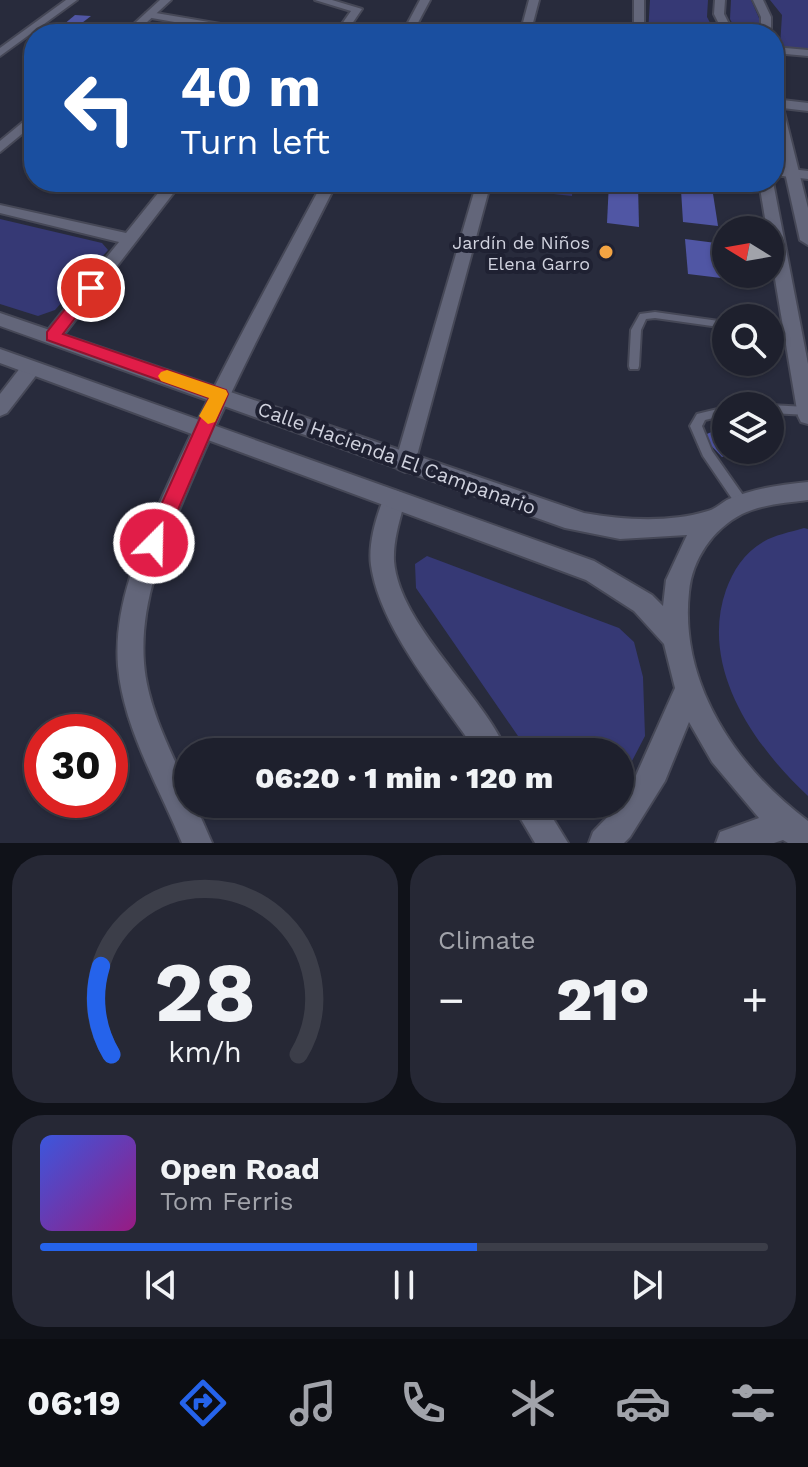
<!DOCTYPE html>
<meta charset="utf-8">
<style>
:root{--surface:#1e202d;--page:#262835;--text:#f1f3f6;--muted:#a1a3aa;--line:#3c3e49;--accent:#2563eb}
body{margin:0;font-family:"Work Sans",sans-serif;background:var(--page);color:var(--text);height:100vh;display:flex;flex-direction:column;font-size:30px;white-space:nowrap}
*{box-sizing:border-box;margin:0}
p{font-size:26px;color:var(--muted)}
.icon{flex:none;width:44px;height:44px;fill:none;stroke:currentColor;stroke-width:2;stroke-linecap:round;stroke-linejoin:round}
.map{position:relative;height:843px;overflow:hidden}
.details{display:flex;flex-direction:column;gap:12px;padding:12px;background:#101219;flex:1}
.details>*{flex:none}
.guide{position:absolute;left:24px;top:24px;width:760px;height:168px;border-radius:32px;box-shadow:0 2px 6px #0004,0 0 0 2px var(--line);background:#1a4fa0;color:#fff;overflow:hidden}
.needle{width:52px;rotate:281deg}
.tools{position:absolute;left:712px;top:216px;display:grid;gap:16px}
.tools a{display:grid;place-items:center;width:72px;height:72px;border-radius:50%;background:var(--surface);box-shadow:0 2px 6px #0004,0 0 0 2px var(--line);font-size:40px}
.speed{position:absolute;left:24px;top:714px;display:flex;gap:16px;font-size:40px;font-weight:700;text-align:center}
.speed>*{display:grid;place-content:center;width:104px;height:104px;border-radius:50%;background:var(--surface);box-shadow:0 2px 6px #0004,0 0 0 2px var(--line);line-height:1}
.speed .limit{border:12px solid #d22;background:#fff;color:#111}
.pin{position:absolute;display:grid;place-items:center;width:68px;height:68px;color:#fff;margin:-34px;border:4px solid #fff;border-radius:50%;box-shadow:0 2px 8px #0007}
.me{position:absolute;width:88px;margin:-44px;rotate:23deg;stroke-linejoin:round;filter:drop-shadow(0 0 6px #0008)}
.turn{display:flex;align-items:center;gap:28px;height:168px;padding:0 24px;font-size:36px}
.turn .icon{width:104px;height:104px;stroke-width:2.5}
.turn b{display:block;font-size:56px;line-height:68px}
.big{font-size:60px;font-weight:800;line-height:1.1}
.details .tile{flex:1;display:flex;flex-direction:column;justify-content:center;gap:12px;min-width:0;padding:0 28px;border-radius:32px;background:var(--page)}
.details .dial{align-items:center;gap:0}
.dial svg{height:208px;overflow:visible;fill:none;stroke:var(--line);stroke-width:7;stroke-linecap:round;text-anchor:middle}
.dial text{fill:var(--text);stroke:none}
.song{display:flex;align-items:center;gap:24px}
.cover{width:96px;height:96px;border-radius:12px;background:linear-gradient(135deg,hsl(230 70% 55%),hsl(310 70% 35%))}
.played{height:8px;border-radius:4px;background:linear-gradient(90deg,var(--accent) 60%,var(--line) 60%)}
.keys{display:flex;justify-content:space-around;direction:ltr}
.heat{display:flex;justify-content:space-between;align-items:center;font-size:44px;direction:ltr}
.details .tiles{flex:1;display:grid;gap:12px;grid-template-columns:1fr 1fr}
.tile:last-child{grid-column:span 2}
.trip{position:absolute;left:174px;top:738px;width:460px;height:80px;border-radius:40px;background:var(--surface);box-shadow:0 2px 6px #0004,0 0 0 2px var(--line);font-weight:800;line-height:80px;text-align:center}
.menu{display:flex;height:128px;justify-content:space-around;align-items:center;background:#0c0d12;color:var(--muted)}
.menu .icon{width:56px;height:56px}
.menu .selected{color:var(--accent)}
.menu b{font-size:36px;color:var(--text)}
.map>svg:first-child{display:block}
.green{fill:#363975}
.building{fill:#5056a4}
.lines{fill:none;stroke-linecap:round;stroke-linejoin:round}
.lane-casing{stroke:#464857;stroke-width:4}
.street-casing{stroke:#464857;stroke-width:4}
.secondary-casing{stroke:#464857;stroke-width:4}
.lane{fill:#63667a;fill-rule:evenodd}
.street{fill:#63667a;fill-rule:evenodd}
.secondary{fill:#63667a;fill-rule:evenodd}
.route{fill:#e11d48;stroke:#92132f;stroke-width:2}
.slow{fill:#f59e0b}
.poi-dot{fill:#f3a443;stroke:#1f2132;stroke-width:3}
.labels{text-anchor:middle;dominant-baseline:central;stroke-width:8;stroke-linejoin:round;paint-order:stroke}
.far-poi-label{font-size:18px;fill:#d0d2de;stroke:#1f2132;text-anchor:end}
.street-label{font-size:20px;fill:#d0d2de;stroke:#1f2132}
</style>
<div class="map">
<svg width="808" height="843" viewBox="0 0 808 843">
<rect width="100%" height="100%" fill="#282b3c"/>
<g class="green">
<path d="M650,0H708L707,17L716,34L648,33Z"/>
<path d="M731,0H751L759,18V34H738L730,19Z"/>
<path d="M770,0H808V51L780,46L782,15Z"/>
<path d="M509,182H573L572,196L508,189Z"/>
<path d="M0,219L102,243L108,250L55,310L38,316L0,304Z"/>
<path d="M804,528L808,529V796C754,746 699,667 726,590C733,571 744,553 763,542C774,535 791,532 804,528Z"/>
<path d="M427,556L619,628L634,642L643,677L645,736L620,784V752H529L416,588L415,564Z"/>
</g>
<g class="building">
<path d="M75,15L91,16L78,26L63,25Z"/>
<path d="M609,182L638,185L639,227L607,223Z"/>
<path d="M681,190L713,194L718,226L683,222Z"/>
<path d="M685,239L716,243L721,278L688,274Z"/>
<path d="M726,426V450H739L722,457L702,436Z"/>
</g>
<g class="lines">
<g class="lane-casing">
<g id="lane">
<path d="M655,312L726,322V328L655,318L646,319L641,330L639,366L638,369H630L629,366L631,330L640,314Z"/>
<path d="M770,328L793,332L798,336L793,340L770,336Z"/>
<path d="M770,405L807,407L808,415L770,413V406H766Z"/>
<path d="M726,407V415L705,420L702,426L712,451L745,498L747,502L745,506L741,507L737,506L703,456L690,426L697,414Z"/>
</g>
</g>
<g class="street-casing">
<g id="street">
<path d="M66,0H77L0,56V48Z"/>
<path d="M315,0H332L362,9L345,34H335L351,11Z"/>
<path d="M420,0H430L412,34H402Z"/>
<path d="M529,0H539L530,34H520Z"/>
<rect x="634" y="0" width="10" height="34"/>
<path d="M150,12L262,31L267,34H243L146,17V13Z"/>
<path d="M774,47L808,50V56L774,53Z"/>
<path d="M774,99L808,103V111L774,107Z"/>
<path d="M774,167L808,171V179L774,175Z"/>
<path d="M167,182H182L59,341H47L44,336L47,331L119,242L0,213V205L126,233Z"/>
<path d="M323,182H337C288,280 236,376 193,477C168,536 139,597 144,663C147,706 170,750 188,789V804H195L212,843H182C159,787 123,727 118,666C113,600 144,538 170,480C216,378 270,281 323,182Z"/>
<path d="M477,182H491L415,463L412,469L405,472L398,469L395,463Z"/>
<path d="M31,361L40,368L38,373L7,413L0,416V394L24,363Z"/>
<path d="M394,490L402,493L405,500C400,520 393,540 394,561C399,625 483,694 507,752H477C441,699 380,629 371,565C368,543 377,513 386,493Z"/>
<path d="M512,804H544L568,843H535Z"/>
</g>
</g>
<g class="secondary-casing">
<g id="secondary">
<path d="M160,0H171L134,34H123Z"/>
<path d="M715,0H725L724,14L734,34H724L714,14Z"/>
<path d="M753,0H763L771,17V34H761V17Z"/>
<path d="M774,92L780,96L808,208V245L800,240L774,123Z"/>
<path d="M34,113V124L0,152V141Z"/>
<path d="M759,182H773L808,364V424L801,422L798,416L770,249V230H767Z"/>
<path d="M0,313L584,513C624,520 669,523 708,511C716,509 722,502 729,499C755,488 780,485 808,482V500C786,503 763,504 742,514C713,529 692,559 689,592C679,684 737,768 808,821V843H788L783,840L774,843H716L720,832L759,818L712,762L689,722L665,781L630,837L624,843H589L593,832L620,804L634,780L675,688L664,644L634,611L586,580L0,363V349L594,561L652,595L663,606L666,580L687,535L620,539L565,528L0,326Z"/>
</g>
</g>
<use href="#lane" class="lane"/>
<use href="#street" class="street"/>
<use href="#secondary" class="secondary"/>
</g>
<path class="route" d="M91,282L98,288L63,334L226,390L228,394L161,549L154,552L147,549L144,543L209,398L47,340V332L85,284Z"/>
<path class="slow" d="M167,370L226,390L228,394L215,422L208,424L199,416L209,398L161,381L158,376L161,372Z"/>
<circle class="poi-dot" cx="606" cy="252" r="8"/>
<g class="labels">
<g class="far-poi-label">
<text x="590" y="242">Jardín de Niños<tspan x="590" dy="21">Elena Garro</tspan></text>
</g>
<g class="street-label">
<text transform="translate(397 458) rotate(20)">Calle Hacienda El Campanario</text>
</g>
</g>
</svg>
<div class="tools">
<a><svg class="needle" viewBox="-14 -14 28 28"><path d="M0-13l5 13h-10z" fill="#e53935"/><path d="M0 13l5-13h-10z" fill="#a1a3aa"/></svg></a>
<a><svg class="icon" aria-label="search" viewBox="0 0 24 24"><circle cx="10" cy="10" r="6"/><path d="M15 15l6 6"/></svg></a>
<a><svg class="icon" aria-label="layers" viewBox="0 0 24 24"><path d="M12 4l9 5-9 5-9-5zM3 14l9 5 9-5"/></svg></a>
</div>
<div class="speed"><div class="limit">30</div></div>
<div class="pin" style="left:91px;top:288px;background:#d93025"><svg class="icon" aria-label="arrive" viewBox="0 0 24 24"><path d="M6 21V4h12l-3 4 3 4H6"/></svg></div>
<svg class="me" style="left:154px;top:543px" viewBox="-20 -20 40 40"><circle r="17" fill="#e11d48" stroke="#fff" stroke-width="3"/><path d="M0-11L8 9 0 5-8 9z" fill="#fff"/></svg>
<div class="trip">06:20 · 1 min · 120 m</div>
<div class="guide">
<div class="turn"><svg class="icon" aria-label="left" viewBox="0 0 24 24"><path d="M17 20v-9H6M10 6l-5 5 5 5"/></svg><div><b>40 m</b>Turn left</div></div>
</div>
</div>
<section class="details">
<div class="tiles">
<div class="tile dial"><svg viewBox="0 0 100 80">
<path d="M14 69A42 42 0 1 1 86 69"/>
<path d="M14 69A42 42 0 0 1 10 35" stroke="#2563eb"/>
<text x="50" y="56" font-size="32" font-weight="700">28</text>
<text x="50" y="72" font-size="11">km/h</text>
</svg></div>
<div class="tile"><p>Climate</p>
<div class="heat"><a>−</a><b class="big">21°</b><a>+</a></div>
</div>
<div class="tile">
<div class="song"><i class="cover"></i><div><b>Open Road</b><p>Tom Ferris</p></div></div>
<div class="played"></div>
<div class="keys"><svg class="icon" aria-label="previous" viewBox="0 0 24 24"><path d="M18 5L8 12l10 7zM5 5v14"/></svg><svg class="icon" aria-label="pause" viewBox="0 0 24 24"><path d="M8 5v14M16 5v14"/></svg><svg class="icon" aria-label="next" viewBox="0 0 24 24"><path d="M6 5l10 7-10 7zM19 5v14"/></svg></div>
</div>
</div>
</section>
<nav class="menu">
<b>06:19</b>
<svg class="icon selected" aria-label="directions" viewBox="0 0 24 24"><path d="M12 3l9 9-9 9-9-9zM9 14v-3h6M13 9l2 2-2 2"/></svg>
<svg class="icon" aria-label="music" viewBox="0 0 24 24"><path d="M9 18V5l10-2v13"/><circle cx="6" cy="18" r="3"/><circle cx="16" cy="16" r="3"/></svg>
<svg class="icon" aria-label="phone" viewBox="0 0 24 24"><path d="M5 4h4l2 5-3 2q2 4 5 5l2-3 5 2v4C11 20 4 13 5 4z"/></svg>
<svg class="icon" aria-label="climate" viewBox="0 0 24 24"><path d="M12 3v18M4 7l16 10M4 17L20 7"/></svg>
<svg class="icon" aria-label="car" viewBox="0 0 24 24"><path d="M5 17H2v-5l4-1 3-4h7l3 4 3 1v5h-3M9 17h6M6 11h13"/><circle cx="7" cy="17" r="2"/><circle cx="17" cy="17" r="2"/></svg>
<svg class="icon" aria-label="filters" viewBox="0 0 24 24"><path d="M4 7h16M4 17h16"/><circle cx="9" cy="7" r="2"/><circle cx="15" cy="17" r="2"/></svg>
</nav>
